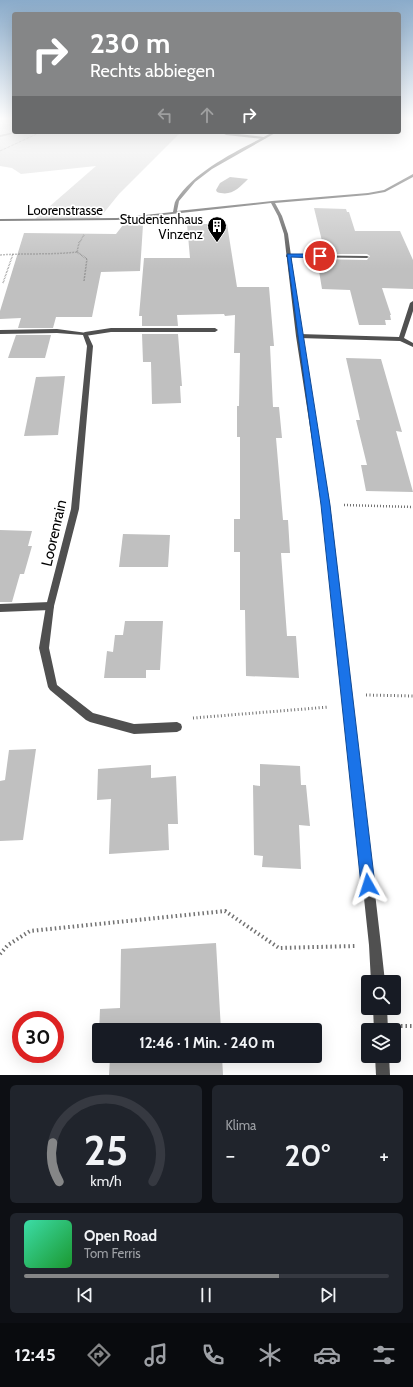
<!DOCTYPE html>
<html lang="de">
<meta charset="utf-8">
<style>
:root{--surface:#171b24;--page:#20242c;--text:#f1f3f6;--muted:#9ea1a6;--line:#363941;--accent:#858687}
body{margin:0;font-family:Cabin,sans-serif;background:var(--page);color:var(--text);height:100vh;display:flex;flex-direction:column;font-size:15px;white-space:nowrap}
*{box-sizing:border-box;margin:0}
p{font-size:13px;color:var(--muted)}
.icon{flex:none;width:22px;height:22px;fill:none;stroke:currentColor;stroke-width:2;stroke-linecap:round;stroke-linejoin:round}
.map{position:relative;height:1075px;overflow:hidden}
.panel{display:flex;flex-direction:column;gap:10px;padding:10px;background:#0d0f14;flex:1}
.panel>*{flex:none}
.hud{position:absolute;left:12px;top:12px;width:389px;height:122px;border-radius:4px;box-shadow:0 4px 16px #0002;background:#858687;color:#fff;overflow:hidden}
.controls{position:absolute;left:361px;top:975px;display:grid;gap:8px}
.controls a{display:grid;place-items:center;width:40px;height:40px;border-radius:4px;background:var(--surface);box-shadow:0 4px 16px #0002;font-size:20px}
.speed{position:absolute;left:12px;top:1011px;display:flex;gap:8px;font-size:20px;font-weight:700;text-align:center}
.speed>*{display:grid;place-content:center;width:52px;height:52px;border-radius:50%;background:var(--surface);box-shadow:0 4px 16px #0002;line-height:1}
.speed .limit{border:6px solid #d22;background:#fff;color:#111}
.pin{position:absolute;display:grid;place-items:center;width:34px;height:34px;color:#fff;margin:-17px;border:2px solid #fff;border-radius:50%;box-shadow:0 1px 4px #0007}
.me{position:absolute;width:44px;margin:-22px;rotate:354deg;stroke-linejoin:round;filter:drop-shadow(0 0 3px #0008)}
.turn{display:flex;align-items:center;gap:14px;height:84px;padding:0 12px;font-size:18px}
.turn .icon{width:52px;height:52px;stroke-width:2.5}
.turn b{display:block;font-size:28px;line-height:34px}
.lanes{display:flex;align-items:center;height:38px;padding:0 12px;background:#0003;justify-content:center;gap:20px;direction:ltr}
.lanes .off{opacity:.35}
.big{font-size:30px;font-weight:800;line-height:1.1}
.panel .card{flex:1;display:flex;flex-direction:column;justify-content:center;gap:6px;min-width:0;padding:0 14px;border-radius:6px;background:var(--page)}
.panel .dial{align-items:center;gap:0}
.dial svg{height:104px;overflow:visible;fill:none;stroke:var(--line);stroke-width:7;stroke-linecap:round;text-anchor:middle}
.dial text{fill:var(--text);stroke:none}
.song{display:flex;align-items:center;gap:12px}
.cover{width:48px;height:48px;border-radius:6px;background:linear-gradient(135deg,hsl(160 70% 55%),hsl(130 70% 35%))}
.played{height:4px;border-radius:2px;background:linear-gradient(90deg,var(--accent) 70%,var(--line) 70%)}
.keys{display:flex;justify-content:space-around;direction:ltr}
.heat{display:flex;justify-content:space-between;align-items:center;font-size:22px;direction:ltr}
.panel .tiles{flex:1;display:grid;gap:10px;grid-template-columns:1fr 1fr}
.card:last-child{grid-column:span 2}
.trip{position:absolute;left:92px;top:1023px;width:230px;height:40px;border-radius:4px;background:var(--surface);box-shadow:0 4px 16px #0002;font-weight:800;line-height:40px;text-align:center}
.dock{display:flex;height:64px;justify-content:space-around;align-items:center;background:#090b0e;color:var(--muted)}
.dock .icon{width:28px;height:28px}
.dock .current{color:var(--accent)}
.dock b{font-size:18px;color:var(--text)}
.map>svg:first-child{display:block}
.green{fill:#d7d7d7}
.water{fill:#9e9e9e}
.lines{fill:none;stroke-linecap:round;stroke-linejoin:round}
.stream{fill:#9e9e9e;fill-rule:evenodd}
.building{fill:#c0c0c0}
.path-far4{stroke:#727272;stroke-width:1;stroke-dasharray:0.5 1;stroke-linecap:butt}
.path-far3{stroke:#727272;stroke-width:1.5;stroke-dasharray:0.5 1;stroke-linecap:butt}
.path-far2{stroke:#727272;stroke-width:2.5;stroke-dasharray:1 2;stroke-linecap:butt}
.path-far1{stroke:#727272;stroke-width:3;stroke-dasharray:1 2.5;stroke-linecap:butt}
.path{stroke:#727272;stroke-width:4;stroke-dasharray:1.5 3;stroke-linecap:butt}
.service{fill:#505050;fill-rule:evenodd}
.minor{fill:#505050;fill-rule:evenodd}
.route{fill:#1a73e8;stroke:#114b97}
.labels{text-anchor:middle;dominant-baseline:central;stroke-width:3.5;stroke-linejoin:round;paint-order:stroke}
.far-street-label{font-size:13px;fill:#000;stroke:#fff}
.far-poi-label{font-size:13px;fill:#000;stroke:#fff;text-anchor:end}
.street-label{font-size:15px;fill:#000;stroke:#fff}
</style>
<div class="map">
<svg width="413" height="1075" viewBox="0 0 413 1075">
<rect width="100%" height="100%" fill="#fff"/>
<path class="green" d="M0,118H14V132H181L119,194L98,220H34L96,166L21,174L12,168L0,166Z"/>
<path class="water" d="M230,177L248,179C239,188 231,197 217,192L216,190L220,183Z"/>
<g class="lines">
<path class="stream" d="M14,132H20L0,137V135Z"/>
</g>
<g class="building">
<path d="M314,208L346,209L347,212H349L355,231H400L413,260V289L382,288L391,315H390L391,320H385L386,325H359L350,290L322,289L317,259L367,260L370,256L367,254H316L314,246H317V241H322Z"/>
<path d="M187,224H227L237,287H269L274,346H270L273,407H279L282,438H276L283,520H288L290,553H281L287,636H296L299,678L246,676L245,610H240V552H234V519H240V437H237V406H239L240,353H234L235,315L225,316L224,314L177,315L178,326H142V316H139L144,258H190Z"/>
<path d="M123,225H143L140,271L101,272L92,317H56L53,328H18L21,318L0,319V311L24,233L116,234Z"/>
<path d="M142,334H178L182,386H180L181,403L152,404L151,362H143Z"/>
<path d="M16,335H51L45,358H8Z"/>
<path d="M346,358L381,359L402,432L396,431L413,492L366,491L361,465H367L356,420H360Z"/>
<path d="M65,376L58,435L24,436L36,377Z"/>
<path d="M0,530L32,531L28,546H32L24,574H20L12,602H0Z"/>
<path d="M123,534L170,535L168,567H119Z"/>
<path d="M125,621H163L160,670H146V678H104L107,651L113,652L115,635H123Z"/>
<path d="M36,749L23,840L0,841V781L5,780L9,750Z"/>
<path d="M260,764L300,766L301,785H306L310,826L299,825L301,869L262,867L263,856L254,855L253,785L260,786Z"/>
<path d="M151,765V778L176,776L178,824H168L169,850L109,854L111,799L97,800L98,769Z"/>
<path d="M216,943L221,1030H99V1056H222L223,1075H109L110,1058L98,1059L100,1009L120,1008L121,949Z"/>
</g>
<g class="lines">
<path class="path-far4" d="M0,151L41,132"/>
<g class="path-far3">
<path d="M84,235L79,243L77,252L87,259L84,281"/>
<path d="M0,255C26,253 51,255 77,252"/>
<path d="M3,283L13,254"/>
</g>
<path class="path-far2" d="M344,505L413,507"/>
<g class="path-far1">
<path d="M366,695L413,696"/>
<path d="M193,718L329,707"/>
</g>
<g class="path">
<path d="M0,954L8,945L30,931L225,911L279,948L355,946"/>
<path d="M401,1026H413"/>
</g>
<g class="service">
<path d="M221,132L264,137L266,138L264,139L226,135Z"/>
<path d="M286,255L367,256L369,257L367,258L288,257H286Z"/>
<path d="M413,301V311L404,338L413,343V347L400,341L299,338L296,336L299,334L399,337L410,303Z"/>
<path d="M111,328H215L218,330L215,332H111L85,336L82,334L85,332Z"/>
<path d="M50,602L53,603L54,606L53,609L50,610L0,612V604Z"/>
</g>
<g class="minor">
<path d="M273,132H277L212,169L195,182L179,201L177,211L272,201L368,193L384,190L413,174V177L385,192L368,195L275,203L282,216L288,234L302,336L330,505L381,945L385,982H371L369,945L322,505L296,336L284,234L278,216L271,203L117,220L0,221V219L117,218L173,212C174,208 174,203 176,200C197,168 240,150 273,132Z"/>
<path d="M57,329L87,333L93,346L79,509L54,606L49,648L57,685L93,713L134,724L177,722L181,724L182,727L181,730L177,732L134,734L90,722L86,720L50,690L48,687L39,648L46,606L71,509L87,346L83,335L57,333L0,334V330Z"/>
<path d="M373,1008H387L388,1030H374Z"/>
<path d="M375,1056H389L390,1075H376Z"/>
</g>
</g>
<linearGradient id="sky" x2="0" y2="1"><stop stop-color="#8aabca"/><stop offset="0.44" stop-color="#fff"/><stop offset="1" stop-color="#fff" stop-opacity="0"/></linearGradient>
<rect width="413" height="269" fill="url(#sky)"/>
<path class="route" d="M287,254H320L323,256L320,258L291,257L330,505L375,885L373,890L368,892L363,890L361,885L321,505Z"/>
<defs>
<g id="building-pin" transform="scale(1)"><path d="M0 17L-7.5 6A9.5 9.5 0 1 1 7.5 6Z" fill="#000" stroke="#fff"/><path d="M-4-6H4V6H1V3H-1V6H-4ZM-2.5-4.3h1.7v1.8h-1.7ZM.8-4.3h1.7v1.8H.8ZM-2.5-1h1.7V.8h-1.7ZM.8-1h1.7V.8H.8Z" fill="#fff"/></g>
</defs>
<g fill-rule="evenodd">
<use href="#building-pin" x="217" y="226"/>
</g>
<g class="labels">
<g class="far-street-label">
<text x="65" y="210">Loorenstrasse</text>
</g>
<g class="far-poi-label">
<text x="203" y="219">Studentenhaus<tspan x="203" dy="15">Vinzenz</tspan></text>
</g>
<g class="street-label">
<text transform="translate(54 533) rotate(-77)">Loorenrain</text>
</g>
</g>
</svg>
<div class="controls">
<a><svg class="icon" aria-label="search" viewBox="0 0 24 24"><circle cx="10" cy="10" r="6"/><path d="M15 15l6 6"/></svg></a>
<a><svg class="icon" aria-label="layers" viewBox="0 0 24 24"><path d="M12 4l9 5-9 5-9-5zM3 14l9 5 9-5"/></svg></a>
</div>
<div class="speed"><div class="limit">30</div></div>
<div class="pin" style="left:320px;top:256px;background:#d93025"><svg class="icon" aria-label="arrive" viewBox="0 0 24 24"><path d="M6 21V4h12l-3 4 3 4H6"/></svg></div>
<svg class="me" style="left:368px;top:885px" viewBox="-20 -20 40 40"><path d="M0-17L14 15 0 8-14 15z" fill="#1a73e8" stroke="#fff" stroke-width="4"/></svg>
<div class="trip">12:46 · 1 Min. · 240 m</div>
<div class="hud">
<div class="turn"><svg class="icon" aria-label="right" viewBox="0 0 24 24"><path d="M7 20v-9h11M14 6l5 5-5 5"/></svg><div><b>230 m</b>Rechts abbiegen</div></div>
<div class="lanes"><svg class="icon off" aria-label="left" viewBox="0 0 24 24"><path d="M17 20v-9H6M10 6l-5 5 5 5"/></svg><svg class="icon off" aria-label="ahead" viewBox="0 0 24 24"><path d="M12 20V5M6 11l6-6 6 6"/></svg><svg class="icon" aria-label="right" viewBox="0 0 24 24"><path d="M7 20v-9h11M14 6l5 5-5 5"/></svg></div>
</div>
</div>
<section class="panel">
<div class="tiles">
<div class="card dial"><svg viewBox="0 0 100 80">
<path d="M14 69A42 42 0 1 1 86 69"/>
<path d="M14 69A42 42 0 0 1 9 39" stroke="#858687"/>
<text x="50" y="56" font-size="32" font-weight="700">25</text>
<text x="50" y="72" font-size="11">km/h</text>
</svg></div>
<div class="card"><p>Klima</p>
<div class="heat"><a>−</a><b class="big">20°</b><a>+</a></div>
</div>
<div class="card">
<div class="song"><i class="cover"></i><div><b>Open Road</b><p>Tom Ferris</p></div></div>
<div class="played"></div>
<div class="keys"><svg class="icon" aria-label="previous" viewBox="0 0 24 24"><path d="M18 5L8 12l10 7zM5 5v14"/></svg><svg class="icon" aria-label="pause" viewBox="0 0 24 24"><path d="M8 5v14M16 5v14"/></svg><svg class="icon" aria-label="next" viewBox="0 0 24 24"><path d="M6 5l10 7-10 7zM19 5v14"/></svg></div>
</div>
</div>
</section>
<nav class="dock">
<b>12:45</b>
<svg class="icon current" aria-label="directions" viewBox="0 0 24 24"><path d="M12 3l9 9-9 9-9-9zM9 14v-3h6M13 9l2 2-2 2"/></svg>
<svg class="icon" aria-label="music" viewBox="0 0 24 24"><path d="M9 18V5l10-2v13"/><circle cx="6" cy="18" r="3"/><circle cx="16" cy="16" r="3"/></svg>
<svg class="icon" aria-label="phone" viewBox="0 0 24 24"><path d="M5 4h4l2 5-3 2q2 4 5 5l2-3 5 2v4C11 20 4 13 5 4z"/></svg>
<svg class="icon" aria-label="climate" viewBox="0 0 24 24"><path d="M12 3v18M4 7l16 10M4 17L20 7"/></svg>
<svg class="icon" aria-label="car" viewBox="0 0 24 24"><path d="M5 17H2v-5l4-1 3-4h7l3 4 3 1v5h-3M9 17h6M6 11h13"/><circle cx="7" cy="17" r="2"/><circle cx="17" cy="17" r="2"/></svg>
<svg class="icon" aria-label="filters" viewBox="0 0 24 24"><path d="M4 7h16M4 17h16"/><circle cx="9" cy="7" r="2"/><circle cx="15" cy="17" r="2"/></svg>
</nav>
